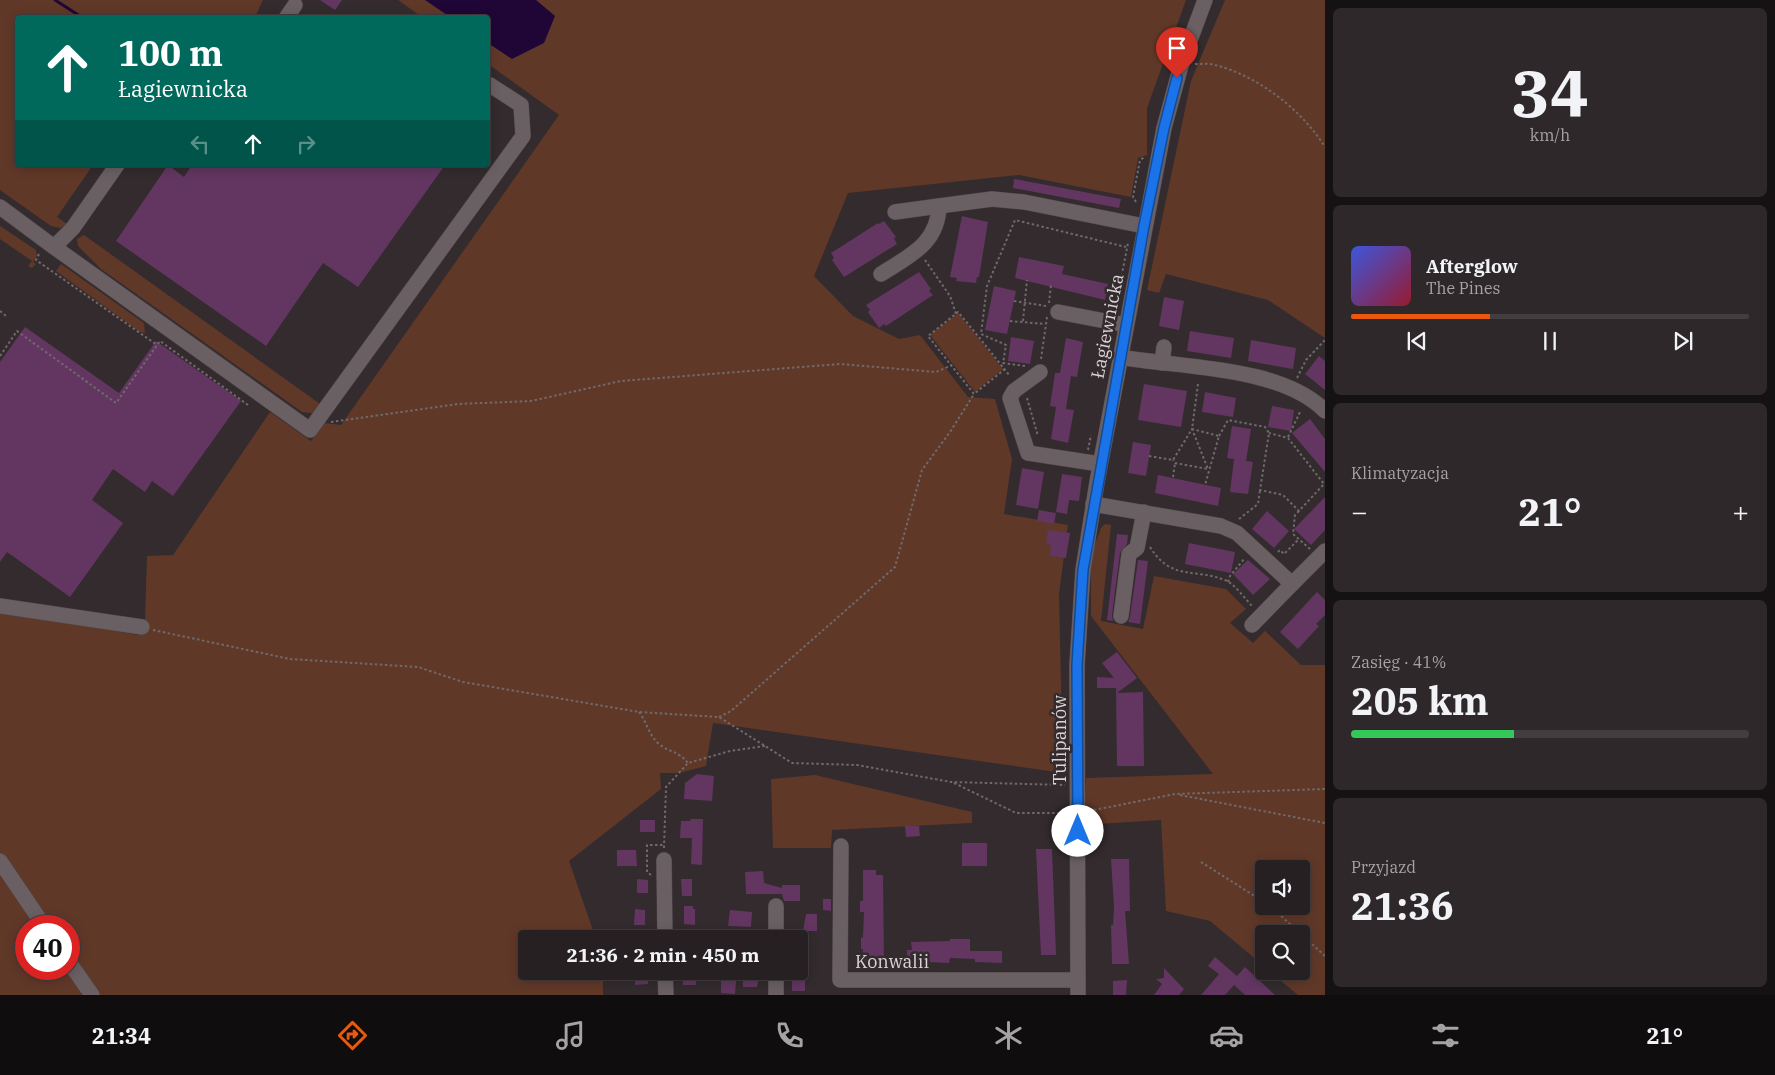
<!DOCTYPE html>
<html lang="pl">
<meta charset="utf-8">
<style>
:root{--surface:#262022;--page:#2e282a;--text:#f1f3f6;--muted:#a4a3a5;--line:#423e40;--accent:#ea580c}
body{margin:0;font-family:"IBM Plex Serif",serif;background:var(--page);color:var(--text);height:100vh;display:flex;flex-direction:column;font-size:19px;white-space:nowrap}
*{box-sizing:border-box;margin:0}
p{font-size:16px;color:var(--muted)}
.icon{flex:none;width:28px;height:28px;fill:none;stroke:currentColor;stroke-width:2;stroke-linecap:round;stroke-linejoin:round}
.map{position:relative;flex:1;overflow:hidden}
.details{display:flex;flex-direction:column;gap:8px;padding:8px;background:#151213;width:450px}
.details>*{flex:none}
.banner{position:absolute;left:15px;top:15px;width:475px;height:152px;border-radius:5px;box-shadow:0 2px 12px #0003,0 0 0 1px var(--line);background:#00695c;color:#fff;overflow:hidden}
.fabs{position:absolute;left:1255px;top:860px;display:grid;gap:10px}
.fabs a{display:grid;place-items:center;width:55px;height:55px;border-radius:5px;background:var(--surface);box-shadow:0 2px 12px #0003,0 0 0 1px var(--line);font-size:25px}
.speed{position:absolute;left:15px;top:915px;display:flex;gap:10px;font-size:25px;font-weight:700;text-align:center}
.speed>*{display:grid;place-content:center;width:65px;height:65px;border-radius:50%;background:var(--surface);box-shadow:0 2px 12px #0003,0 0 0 1px var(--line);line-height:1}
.speed .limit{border:8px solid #d22;background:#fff;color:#111}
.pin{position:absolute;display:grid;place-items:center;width:42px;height:42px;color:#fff;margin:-51px -21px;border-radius:50% 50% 50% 0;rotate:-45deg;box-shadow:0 0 5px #0007}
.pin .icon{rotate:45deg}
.me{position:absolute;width:55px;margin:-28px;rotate:0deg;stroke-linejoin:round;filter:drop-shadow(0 0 4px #0008)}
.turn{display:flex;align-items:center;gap:18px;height:105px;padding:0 20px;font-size:22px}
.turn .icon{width:65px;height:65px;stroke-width:2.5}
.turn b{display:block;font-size:35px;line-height:42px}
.lanes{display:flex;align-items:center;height:48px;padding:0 20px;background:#0003;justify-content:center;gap:25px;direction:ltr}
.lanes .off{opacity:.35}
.big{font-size:38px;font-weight:800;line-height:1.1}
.details .tile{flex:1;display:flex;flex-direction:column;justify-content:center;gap:8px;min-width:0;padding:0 18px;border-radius:8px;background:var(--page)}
.details .dial{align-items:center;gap:0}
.dial b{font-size:65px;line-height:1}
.song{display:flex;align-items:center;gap:15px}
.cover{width:60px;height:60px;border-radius:8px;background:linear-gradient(135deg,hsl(230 70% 55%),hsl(350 70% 35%))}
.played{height:5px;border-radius:2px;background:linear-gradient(90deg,var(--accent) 35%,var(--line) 35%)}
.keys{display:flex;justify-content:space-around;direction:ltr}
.heat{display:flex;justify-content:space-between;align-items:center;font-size:28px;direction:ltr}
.charge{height:8px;border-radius:4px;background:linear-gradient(90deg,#34c759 41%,var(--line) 0)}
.trip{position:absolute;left:518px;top:930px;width:290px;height:50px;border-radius:5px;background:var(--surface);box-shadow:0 2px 12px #0003,0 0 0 1px var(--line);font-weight:800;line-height:50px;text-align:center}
.tab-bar{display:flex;height:80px;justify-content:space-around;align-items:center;background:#0f0d0e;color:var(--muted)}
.tab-bar .icon{width:35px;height:35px}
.tab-bar .on{color:var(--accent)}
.tab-bar b{font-size:22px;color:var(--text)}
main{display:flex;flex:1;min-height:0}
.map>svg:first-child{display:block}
.green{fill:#603828;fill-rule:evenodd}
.water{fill:#1f0636}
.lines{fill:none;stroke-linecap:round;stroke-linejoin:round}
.stream{stroke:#1f0636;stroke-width:3}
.building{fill:#623661}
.minor-casing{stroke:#50494c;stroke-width:16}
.path{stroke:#70696c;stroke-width:2;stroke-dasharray:2.5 2.5;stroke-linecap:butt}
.minor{stroke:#6a6063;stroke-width:15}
.route-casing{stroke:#114b97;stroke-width:12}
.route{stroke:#1a73e8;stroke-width:9}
.labels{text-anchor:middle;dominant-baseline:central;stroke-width:5;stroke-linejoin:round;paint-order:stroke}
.street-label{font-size:18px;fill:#dad4d6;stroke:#332b2e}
</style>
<main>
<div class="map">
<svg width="1325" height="995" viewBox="0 0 1325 995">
<rect width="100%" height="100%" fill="#332b2e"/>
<g class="green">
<path d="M0,0H263L255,17L18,18V165H93L57,217L67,224L60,228L51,226L0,190Z"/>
<path d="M398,0H1186L1147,108V155L1138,158L1131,197L1019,175L848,193L814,276L853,316L899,339L920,335L968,397L995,399L1012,459L1004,514L1068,525L1059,594L1063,773L713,723L706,766L679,773H660L661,789L569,861L596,939H526V971H603V995H0V611L138,635L145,619L147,556L173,555L270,412L311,441L324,423L341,425L559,115L488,64V18L422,17ZM26,926H69V969H26Z"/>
<path d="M1225,0H1325V338L1268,300L1166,274L1159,293L1147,290L1191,81Z"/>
<path d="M0,226L36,250L37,256L33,262L36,264L32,268L28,266L32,261L0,239Z"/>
<path d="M84,235L323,406L312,413L302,412L101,269L78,246L77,239Z"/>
<path d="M61,264L144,323L145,333L140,332L56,271Z"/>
<path d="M958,313L1003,369L975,392L930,335Z"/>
<path d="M1105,524L1111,525L1101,621L1143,629L1154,576L1226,589L1246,609L1230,623L1253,643L1265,631L1301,665H1325V995H1298L1269,971H1301V934H1264V966L1210,921L1166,911L1161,820L1083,825L1086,778L1213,774L1091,616V555L1101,528ZM1264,869H1301V906H1264Z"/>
<path d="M815,775L972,812V823L832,830L831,848H773L771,779Z"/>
</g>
<path class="water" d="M425,0H536L555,16L544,43L512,59L488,43V18L450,17Z"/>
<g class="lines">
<path class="stream" d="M55,0L83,18"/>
</g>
<g class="building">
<path d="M320,0H342L335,10Z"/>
<path d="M168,165L184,177L192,165H445L358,287L323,263L266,346L116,241Z"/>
<path d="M1014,179L1121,199L1119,208L1013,188Z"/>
<path d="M962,216L988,222L979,277H977L976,283L956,281L957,278L950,277Z"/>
<path d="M884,221L896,237L894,238L897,244L844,277L832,260L834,258L831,253L878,223L879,224Z"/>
<path d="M1019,257L1064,266L1062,274L1108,284L1105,300L1015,278Z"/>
<path d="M919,272L931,289L929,291L933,295L886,326L884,324L879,328L868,312L870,310L866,305Z"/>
<path d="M994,286L1016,291L1007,334L985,330Z"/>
<path d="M1164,297L1184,301L1179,330L1159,326Z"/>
<path d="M25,327L119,393L156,341L241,401L173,496L152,481L145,492L113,469L92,500L123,523L70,597L7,552L0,562V362Z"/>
<path d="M1190,331L1234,338L1231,358L1187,351Z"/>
<path d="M1011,337L1034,341L1030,364L1008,361Z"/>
<path d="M1066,338L1083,342L1077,377L1071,376L1066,409L1074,410L1068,443L1051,439L1056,407L1050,406L1055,373H1060Z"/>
<path d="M1251,340L1296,348L1293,369L1248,361Z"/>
<path d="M1319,356L1325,361V390L1305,374Z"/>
<path d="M1144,384L1187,391L1181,427L1138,420Z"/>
<path d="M1205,392L1236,398L1233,417L1202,412Z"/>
<path d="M1272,406L1294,410L1291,431L1268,427Z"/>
<path d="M1310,419L1325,439V472L1292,433Z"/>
<path d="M1232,426L1251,429L1246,461L1253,462L1248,494L1230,492L1234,459L1227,458Z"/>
<path d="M1133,442L1151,445L1146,476L1128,473Z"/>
<path d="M1022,468L1044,472L1038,509L1016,505Z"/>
<path d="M1062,474L1082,477L1079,501L1069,500L1067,514L1056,512Z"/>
<path d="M1158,475L1221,488L1218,506L1155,493Z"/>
<path d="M1325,497V530L1311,545L1294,529Z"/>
<path d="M1039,510L1056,513L1054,524L1037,521Z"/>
<path d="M1267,511L1289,531L1274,548L1252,529Z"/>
<path d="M1048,530L1070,533L1066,558L1050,556L1051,545L1046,544Z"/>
<path d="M1117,534L1128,535L1127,544L1120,553L1112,615L1113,621L1107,620Z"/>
<path d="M1189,543L1235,552L1231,573L1185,564Z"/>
<path d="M1138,560L1148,561L1140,624L1128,622L1130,617Z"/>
<path d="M1248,560L1270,579L1253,595L1233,574Z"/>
<path d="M1317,592L1325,600V615L1316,624L1319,626L1298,649L1280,632Z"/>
<path d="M1117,652L1137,678L1117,693L1143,692L1144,766H1117L1116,688H1097V677L1114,678L1102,663Z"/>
<path d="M697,774L714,776L712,801L684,799L685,783Z"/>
<path d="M691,819H703L702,865L691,864L692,838H680L681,821H690Z"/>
<rect x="640" y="820" width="15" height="12"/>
<path d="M905,826H919L920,836L906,837Z"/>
<rect x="962" y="843" width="25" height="23"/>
<path d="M1036,849H1052L1056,955H1041Z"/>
<path d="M617,850H636L637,866H617Z"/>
<path d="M1111,859H1129L1130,911H1125L1129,964H1112L1111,925H1113L1114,907Z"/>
<path d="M863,870H876V875H883L884,962L863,963V949H861V938L863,937L864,912H860V901H863Z"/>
<path d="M763,871L764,883L782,888V885H800V901H784L782,894H746L745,872Z"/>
<path d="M637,879L648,880V893H637Z"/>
<path d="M681,879H692V896H682Z"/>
<path d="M823,899H831V911L823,910Z"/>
<path d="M684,906H693V909H695V925L684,924Z"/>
<path d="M635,909L645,910V925H634Z"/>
<path d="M730,910L752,912L751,927L728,926Z"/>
<path d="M806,914H817V931H803Z"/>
<path d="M950,939H970V951H1002V963L975,962V959L950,958L949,963L907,961V950H912L911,942L950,941Z"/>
<rect x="799" y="943" width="10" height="16"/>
<path d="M1215,957L1237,976L1245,967L1275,995H1245L1234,985L1225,995H1201L1219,974L1208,966Z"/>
<path d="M1164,968L1184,989L1179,995H1154L1162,984L1156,979L1164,978Z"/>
<path d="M635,971H647L648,984L635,985Z"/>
<path d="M682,971H696V985H683Z"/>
<path d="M743,971L760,972L757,987H743Z"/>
<rect x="792" y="977" width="13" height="14"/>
<path d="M1127,980L1126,995H1113V981Z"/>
<path d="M721,981H736L735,994L721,993Z"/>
</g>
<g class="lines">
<g class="minor-casing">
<g id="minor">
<path d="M286,18L295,5"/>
<path d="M117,165L73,228L54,247L310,430L523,136L521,105L490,85"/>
<path d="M0,207L54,247"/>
<path d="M895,212L939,206"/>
<path d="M881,274C909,256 938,244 939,206L992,199L1024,202L1144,226"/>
<path d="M1058,312L1126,325"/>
<path d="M1120,357C1182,368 1281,366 1325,411"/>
<path d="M1162,363L1164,347"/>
<path d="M1040,372L1014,391L1010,398L1028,453L1100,464"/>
<path d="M1093,504L1221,526L1237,533L1292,584L1325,551"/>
<path d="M0,606L142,627"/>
<path d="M1121,616L1129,554L1137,548L1144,512"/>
<path d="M1252,625L1292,584"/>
<path d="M841,846L840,980H1078"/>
<path d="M664,860L665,939"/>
<path d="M0,861L44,926"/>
<path d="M776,906V939"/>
<path d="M69,962L92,995"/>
<path d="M665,971L666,995"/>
<path d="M776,971V995"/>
<path d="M1078,995L1077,665L1083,570L1097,482L1164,128L1182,62L1205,0"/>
</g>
</g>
<g class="path">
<path d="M1195,64C1202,64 1209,63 1215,65C1258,76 1301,109 1325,147"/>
<path d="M1136,202L1133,197L1140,160L1145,157"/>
<path d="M39,254L36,260L157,345"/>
<path d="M925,260L950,296L956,314"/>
<path d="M1014,301L1046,306"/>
<path d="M1049,303L1051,285"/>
<path d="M1115,310L1128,243"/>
<path d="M0,311L6,316"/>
<path d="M1010,321L1045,324"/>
<path d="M1023,321L1027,280"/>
<path d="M0,356L17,331L116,403L160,341L248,405"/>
<path d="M1041,359L1047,317"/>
<path d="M1025,366L1003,363L1006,345L981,334L987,286L1015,220L1126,247"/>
<path d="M1005,369L974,394L928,336L958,312C976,333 993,355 1010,376"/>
<path d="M1103,371L1110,334"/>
<path d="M1297,378L1306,360L1325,340"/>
<path d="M1198,384L1192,429L1219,436L1205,485"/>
<path d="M1027,398L1038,436"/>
<path d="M331,422L458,404L531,401L621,381L840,364L936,372L952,365"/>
<path d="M1219,436L1228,420L1265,427L1269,433L1260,490L1283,495L1299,511L1324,484L1288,438L1269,433"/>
<path d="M1288,437L1301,410"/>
<path d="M1088,450L1091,435"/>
<path d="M1149,456L1173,460L1192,429L1208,469L1175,463L1173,460"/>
<path d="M1173,477L1175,463"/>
<path d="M1299,511L1295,515L1293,534L1310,549"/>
<path d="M1239,519L1258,504L1260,490"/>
<path d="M1150,547C1171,581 1194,568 1225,580C1235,584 1245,599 1253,607"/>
<path d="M1278,552L1280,550L1284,554L1299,539"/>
<path d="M1228,582L1230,576L1245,558"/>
<path d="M153,630L290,659L418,667L463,682L639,712L719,717L792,763L857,765L951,782L1065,785"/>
<path d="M639,712C647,722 649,736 659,744C670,753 677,750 688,763"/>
<path d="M719,717L731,711L895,567L922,470L950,432L974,394"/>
<path d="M954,783L1016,813H1065"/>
<path d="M1180,795L1325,823"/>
<path d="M1089,811L1175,794L1325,789"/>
<path d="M664,848L666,787L688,763L730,751L765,746"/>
<path d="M1201,862L1264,902"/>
<path d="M651,875L647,872V845H664"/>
<path d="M1270,906L1301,934"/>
<path d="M1301,934L1325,956"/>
</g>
<use href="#minor" class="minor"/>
</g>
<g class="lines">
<g class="route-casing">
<path id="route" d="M1078,831L1077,665L1083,570L1144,226L1164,128L1177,78"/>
</g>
<use href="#route" class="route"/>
</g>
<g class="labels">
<g class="street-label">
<text transform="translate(1107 326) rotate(-79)">Łagiewnicka</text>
<text transform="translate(1059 740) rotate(-90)">Tulipanów</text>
<text x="892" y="961">Konwalii</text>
</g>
</g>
</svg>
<div class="fabs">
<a><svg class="icon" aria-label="sound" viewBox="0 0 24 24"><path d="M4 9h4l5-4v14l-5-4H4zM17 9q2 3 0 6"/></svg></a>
<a><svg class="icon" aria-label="search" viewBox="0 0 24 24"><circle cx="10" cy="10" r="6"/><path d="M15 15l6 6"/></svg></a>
</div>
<div class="speed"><div class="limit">40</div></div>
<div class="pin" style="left:1177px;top:78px;background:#d93025"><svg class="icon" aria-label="arrive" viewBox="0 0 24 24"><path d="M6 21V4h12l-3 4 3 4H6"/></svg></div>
<svg class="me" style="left:1078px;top:831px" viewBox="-20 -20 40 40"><circle r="19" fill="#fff"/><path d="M0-13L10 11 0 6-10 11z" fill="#1a73e8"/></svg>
<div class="trip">21:36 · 2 min · 450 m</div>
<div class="banner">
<div class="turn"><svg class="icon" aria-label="ahead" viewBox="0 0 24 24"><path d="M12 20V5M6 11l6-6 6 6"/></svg><div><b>100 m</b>Łagiewnicka</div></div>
<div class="lanes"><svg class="icon off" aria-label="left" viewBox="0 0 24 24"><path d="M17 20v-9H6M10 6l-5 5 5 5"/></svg><svg class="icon" aria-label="ahead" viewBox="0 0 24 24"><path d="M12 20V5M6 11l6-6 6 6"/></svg><svg class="icon off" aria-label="right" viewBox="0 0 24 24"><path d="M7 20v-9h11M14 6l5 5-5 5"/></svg></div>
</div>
</div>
<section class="details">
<div class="tile dial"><b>34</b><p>km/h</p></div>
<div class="tile">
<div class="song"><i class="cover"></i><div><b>Afterglow</b><p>The Pines</p></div></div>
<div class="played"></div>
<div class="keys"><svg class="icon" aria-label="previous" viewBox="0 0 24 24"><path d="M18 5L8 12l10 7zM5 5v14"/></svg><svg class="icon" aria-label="pause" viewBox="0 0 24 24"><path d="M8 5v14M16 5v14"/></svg><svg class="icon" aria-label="next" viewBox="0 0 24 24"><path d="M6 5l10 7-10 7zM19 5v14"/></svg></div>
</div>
<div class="tile"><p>Klimatyzacja</p>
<div class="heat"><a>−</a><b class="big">21°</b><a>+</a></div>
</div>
<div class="tile"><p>Zasięg · 41%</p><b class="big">205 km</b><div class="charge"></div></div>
<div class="tile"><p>Przyjazd</p><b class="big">21:36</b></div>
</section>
</main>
<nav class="tab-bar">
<b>21:34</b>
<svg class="icon on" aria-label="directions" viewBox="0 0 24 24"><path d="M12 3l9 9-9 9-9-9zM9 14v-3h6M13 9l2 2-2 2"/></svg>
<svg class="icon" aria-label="music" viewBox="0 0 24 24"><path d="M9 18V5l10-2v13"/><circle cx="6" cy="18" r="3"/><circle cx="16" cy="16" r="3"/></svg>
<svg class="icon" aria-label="phone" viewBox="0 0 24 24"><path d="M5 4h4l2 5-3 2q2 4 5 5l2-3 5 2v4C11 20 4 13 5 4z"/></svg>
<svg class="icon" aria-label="climate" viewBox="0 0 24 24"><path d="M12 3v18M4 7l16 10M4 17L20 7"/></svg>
<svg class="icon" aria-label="car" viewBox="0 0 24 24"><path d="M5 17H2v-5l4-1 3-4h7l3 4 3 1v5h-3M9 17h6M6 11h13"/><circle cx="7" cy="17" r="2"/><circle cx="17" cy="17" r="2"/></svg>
<svg class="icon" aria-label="filters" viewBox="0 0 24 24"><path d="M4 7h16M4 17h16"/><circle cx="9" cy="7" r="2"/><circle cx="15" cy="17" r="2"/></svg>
<b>21°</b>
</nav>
